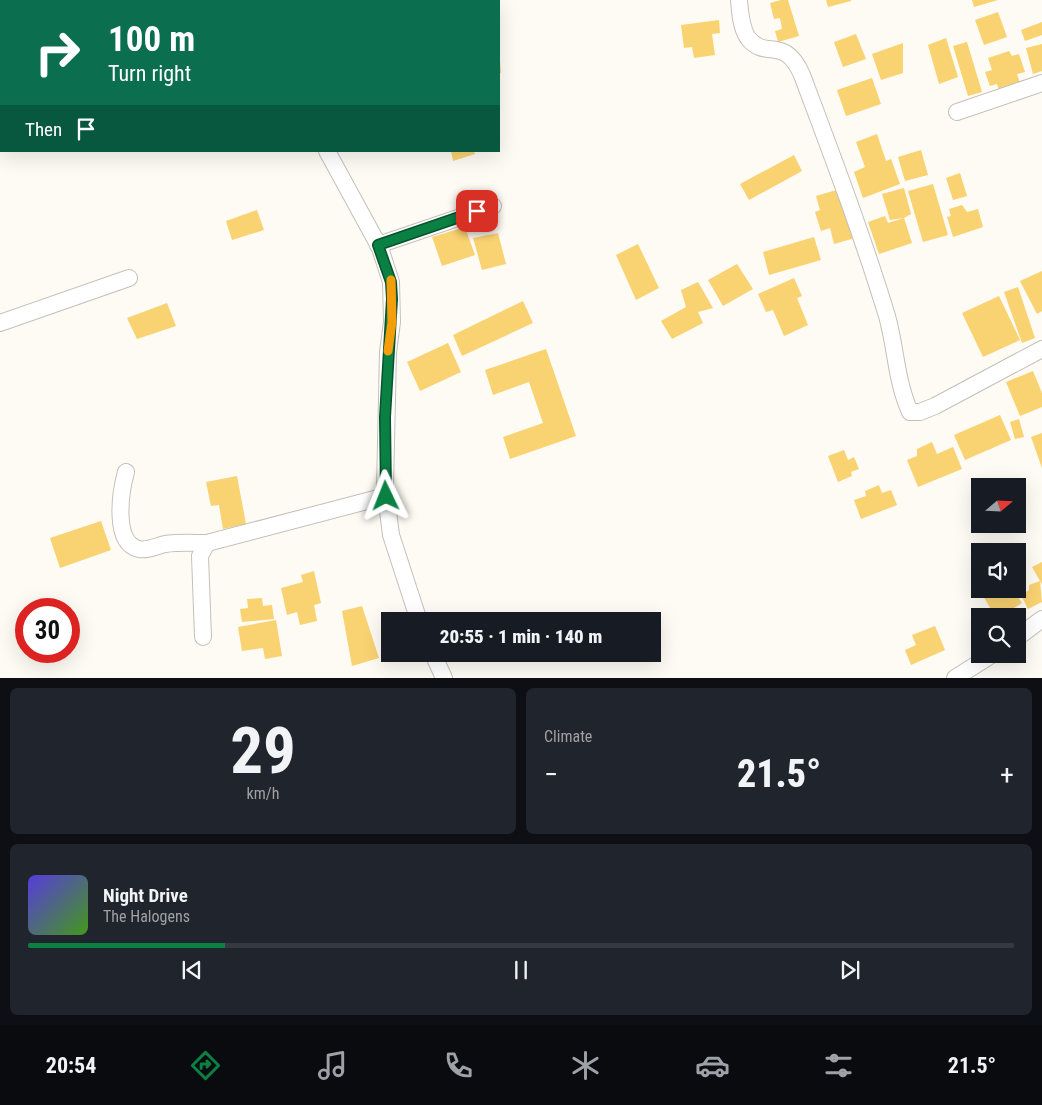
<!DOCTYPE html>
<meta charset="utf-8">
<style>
:root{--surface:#171b24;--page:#20242c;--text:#f1f3f6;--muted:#9ea1a6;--line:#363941;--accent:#0b8043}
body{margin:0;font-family:"Roboto Condensed",sans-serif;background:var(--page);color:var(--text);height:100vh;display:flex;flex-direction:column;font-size:19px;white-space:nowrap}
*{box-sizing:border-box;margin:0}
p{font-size:16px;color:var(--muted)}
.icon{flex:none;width:28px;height:28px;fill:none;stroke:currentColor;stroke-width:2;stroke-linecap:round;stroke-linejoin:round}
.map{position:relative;height:678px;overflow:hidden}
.side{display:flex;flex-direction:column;gap:10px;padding:10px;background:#0d0f14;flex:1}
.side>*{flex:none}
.hud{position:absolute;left:0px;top:0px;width:500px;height:152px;box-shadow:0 5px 20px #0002;background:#0b6e4f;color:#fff;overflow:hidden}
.needle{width:32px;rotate:71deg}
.tools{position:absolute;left:971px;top:478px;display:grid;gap:10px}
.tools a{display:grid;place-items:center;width:55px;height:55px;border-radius:0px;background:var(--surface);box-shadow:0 5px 20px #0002;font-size:25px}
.speed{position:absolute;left:15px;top:598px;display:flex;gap:10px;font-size:25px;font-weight:700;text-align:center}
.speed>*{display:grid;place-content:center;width:65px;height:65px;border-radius:50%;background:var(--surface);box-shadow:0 5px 20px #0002;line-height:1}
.speed .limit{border:8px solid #d22;background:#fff;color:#111}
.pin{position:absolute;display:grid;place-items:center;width:42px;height:42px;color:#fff;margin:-21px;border-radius:10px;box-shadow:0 2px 8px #0006}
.me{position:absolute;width:55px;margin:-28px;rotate:358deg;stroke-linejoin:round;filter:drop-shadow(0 0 4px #0008)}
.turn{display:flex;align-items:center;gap:18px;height:105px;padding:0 25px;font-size:22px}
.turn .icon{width:65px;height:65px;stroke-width:2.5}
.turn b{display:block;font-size:35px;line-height:42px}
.then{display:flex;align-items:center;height:48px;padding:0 25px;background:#0003;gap:10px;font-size:19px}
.big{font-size:38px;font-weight:800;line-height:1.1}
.side .card{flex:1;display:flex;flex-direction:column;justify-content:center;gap:8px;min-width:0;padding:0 18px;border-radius:8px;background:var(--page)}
.side .dial{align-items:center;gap:0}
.dial b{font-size:65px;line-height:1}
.song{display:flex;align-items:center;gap:15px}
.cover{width:60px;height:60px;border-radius:8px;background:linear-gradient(135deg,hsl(250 70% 55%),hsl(100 70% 35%))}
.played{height:5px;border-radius:2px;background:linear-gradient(90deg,var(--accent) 20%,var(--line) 20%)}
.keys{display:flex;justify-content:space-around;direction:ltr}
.heat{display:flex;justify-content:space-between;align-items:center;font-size:28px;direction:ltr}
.side .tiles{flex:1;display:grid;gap:10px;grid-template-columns:1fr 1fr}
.card:last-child{grid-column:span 2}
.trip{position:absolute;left:381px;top:612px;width:280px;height:50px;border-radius:0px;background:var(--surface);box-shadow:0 5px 20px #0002;font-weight:800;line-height:50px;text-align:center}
.tab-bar{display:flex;height:80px;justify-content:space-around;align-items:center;background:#090b0e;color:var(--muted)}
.tab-bar .icon{width:35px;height:35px}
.tab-bar .active{color:var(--accent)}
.tab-bar b{font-size:22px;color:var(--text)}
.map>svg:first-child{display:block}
.building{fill:#f9d271}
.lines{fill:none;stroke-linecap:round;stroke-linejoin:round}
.minor-casing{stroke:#c3c0ba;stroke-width:18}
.minor{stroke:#fff;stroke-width:16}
.route-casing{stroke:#07532c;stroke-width:12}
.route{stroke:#0b8043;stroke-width:9}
.slow{stroke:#f59e0b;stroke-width:9}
</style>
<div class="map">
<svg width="1042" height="678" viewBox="0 0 1042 678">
<rect width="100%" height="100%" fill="#fefbf4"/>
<g class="building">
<path d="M781,0H788L799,36L778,42L775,31L782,29L780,18L774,19L770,3Z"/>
<path d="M826,0H851V1L828,7Z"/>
<path d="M972,0H998L974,7Z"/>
<path d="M998,12L1007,37L984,45L975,20Z"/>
<path d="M719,20L720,33L712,34L715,55L694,58L692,47L684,48L681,25Z"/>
<path d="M1042,22V35L1025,41L1021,30Z"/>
<path d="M856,34L866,59L843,67L834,42Z"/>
<path d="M946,38L958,77L939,84L928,45Z"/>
<path d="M967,42L982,92L968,96L953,46Z"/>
<path d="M903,43V73L881,80L872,54Z"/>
<path d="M1042,44V71L1033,74L1026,48Z"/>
<path d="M1009,51L1012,56L1019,54L1025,72L1017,74L1020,83L999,90L997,84L990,86L985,72L992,70L988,58Z"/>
<path d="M499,60H500L501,73H499Z"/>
<path d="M872,78L881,104L846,116L837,90Z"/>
<path d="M877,134L886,161L891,159L900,184L863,198L854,172L865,167L856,142Z"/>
<path d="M921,150L928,175L905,181L898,157Z"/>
<path d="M451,151H474L475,154L453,161Z"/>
<path d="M794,155L802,171L749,200L740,184Z"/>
<path d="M960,173L967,196L953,200L946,178Z"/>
<path d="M933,184L948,235L923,242L908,191Z"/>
<path d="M904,188L911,214L904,218L890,220L882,194Z"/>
<path d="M840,189L855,238L834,244L830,228L821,231L815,212L820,210L816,196Z"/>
<path d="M962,205L967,212L978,209L983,227L953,237L947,217L951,216L949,209Z"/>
<path d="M257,210L264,230L232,240L226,221Z"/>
<path d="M885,216L888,223L904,218L912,243L879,254L868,222Z"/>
<path d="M465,227L475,255L442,266L432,237Z"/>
<path d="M498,233L506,264L482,270L473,238Z"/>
<path d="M814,237L821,260L769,275L763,252Z"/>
<path d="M638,244L659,288L636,300L616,255Z"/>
<path d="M737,264L753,289L723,306L708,280Z"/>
<path d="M1042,271V311L1037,314L1020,281Z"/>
<path d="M794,278L802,296L797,298L808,325L784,336L773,310L766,312L758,294Z"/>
<path d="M698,282L713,308L698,312L703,323L672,339L661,321L686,307L681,290Z"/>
<path d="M1018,287L1035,338L1022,343L1004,292Z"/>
<path d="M999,296L1020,340L983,357L962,313Z"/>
<path d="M523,301L533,323L462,356L453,335Z"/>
<path d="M167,303L176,326L137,339L127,318Z"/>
<path d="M448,343L461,372L420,391L407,362Z"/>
<path d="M546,349L576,436L510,459L503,437L543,423L529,382L493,395L485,370Z"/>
<path d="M1033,371L1042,393V407L1020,416L1006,382Z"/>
<path d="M1000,415L1011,440L965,460L954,435Z"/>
<path d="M1019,419L1024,437L1015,439L1010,422Z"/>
<path d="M1042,433V468L1031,437Z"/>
<path d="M932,442L937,454L953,447L962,469L918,487L907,460L917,456V449Z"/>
<path d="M844,450L848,460L854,457L859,469L851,472L852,476L838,482L828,456Z"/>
<path d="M237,476L246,524L223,529L219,505L211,506L206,482Z"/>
<path d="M879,485L882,493L891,490L897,505L861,519L854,500L866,496L865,491Z"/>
<path d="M101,521L111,550L60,568L50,538Z"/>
<path d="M1042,562V585L1040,581L1042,602L1028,609L1021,595L1029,590V585L1040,581L1032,567Z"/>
<path d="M314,571L321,603L314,605L317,621L300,625L297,612L287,615L281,588L303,582L301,575Z"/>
<path d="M980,581V589H1013L1022,603L1001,616H995L976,584Z"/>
<path d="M262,598L263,606L272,605L274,619L242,622L240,609L248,608L247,599Z"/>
<path d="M362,606L379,658L352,666L342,611Z"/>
<path d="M276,620L282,656L265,659L263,648L242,651L238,627Z"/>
<path d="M935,626L945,650L911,665L905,650L916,645L912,635Z"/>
</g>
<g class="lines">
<g class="minor-casing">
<g id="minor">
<path d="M249,0L250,1"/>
<path d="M739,0C740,12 741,28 748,38C766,61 784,34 802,75C832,155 862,234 887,316C896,348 896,381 910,412H920L935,406L1042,349"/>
<path d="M957,112L1042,83"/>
<path d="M327,151L380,248L391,282L392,322L388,352L385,488L391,535L419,621"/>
<path d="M378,245L493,206"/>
<path d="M0,323L129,278"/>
<path d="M126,472C121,490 112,543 139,549C148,551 156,546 165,544C179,542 193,543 207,543"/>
<path d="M203,637L200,556L207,543L386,496"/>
<path d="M1018,637L1042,619"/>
<path d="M433,654L444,678"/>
<path d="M955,678L993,654"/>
</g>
</g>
<use href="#minor" class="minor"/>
</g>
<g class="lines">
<g class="route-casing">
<path id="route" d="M386,496L385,417L392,299L391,282L378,245L477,211"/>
</g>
<use href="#route" class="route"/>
<path class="slow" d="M388,351L392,322L391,280"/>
</g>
</svg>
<div class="tools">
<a><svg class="needle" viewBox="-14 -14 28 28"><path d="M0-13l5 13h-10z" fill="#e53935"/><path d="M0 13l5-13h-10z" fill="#9ea1a6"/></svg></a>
<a><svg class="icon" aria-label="sound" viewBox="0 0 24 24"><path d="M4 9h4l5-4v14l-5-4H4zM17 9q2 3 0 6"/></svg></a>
<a><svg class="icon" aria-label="search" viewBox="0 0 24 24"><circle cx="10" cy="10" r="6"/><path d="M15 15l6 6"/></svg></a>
</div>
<div class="speed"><div class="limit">30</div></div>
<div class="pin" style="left:477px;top:211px;background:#d93025"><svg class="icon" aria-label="arrive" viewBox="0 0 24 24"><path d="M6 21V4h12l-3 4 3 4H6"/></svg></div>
<svg class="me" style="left:386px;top:496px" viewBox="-20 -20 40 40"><path d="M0-17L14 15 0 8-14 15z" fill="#0b8043" stroke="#fff" stroke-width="4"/></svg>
<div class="trip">20:55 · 1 min · 140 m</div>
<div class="hud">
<div class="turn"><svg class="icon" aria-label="right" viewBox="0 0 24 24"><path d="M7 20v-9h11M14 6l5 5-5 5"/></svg><div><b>100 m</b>Turn right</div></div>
<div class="then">Then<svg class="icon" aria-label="arrive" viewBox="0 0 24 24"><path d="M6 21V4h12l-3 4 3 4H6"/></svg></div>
</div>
</div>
<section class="side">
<div class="tiles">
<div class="card dial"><b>29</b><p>km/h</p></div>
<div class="card"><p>Climate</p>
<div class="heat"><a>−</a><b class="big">21.5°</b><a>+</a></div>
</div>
<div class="card">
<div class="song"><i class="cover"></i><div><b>Night Drive</b><p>The Halogens</p></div></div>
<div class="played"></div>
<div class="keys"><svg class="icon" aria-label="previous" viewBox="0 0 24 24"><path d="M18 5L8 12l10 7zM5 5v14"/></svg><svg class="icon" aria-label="pause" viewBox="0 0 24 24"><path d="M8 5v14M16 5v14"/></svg><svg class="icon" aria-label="next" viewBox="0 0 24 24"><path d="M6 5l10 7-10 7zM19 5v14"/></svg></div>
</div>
</div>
</section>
<nav class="tab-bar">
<b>20:54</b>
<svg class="icon active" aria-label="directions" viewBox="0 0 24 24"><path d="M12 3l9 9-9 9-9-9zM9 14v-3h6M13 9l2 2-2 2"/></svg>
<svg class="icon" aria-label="music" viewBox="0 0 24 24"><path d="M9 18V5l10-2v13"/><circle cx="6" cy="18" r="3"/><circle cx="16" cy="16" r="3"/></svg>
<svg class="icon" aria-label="phone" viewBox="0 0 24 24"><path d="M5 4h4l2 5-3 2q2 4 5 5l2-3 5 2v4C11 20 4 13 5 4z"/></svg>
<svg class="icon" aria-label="climate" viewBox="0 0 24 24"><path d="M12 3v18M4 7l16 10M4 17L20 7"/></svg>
<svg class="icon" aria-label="car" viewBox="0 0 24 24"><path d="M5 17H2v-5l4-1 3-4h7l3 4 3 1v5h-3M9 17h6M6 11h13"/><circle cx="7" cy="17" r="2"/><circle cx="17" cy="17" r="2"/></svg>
<svg class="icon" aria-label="filters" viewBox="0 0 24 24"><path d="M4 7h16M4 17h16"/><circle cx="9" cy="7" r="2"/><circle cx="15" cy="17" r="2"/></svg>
<b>21.5°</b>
</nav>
